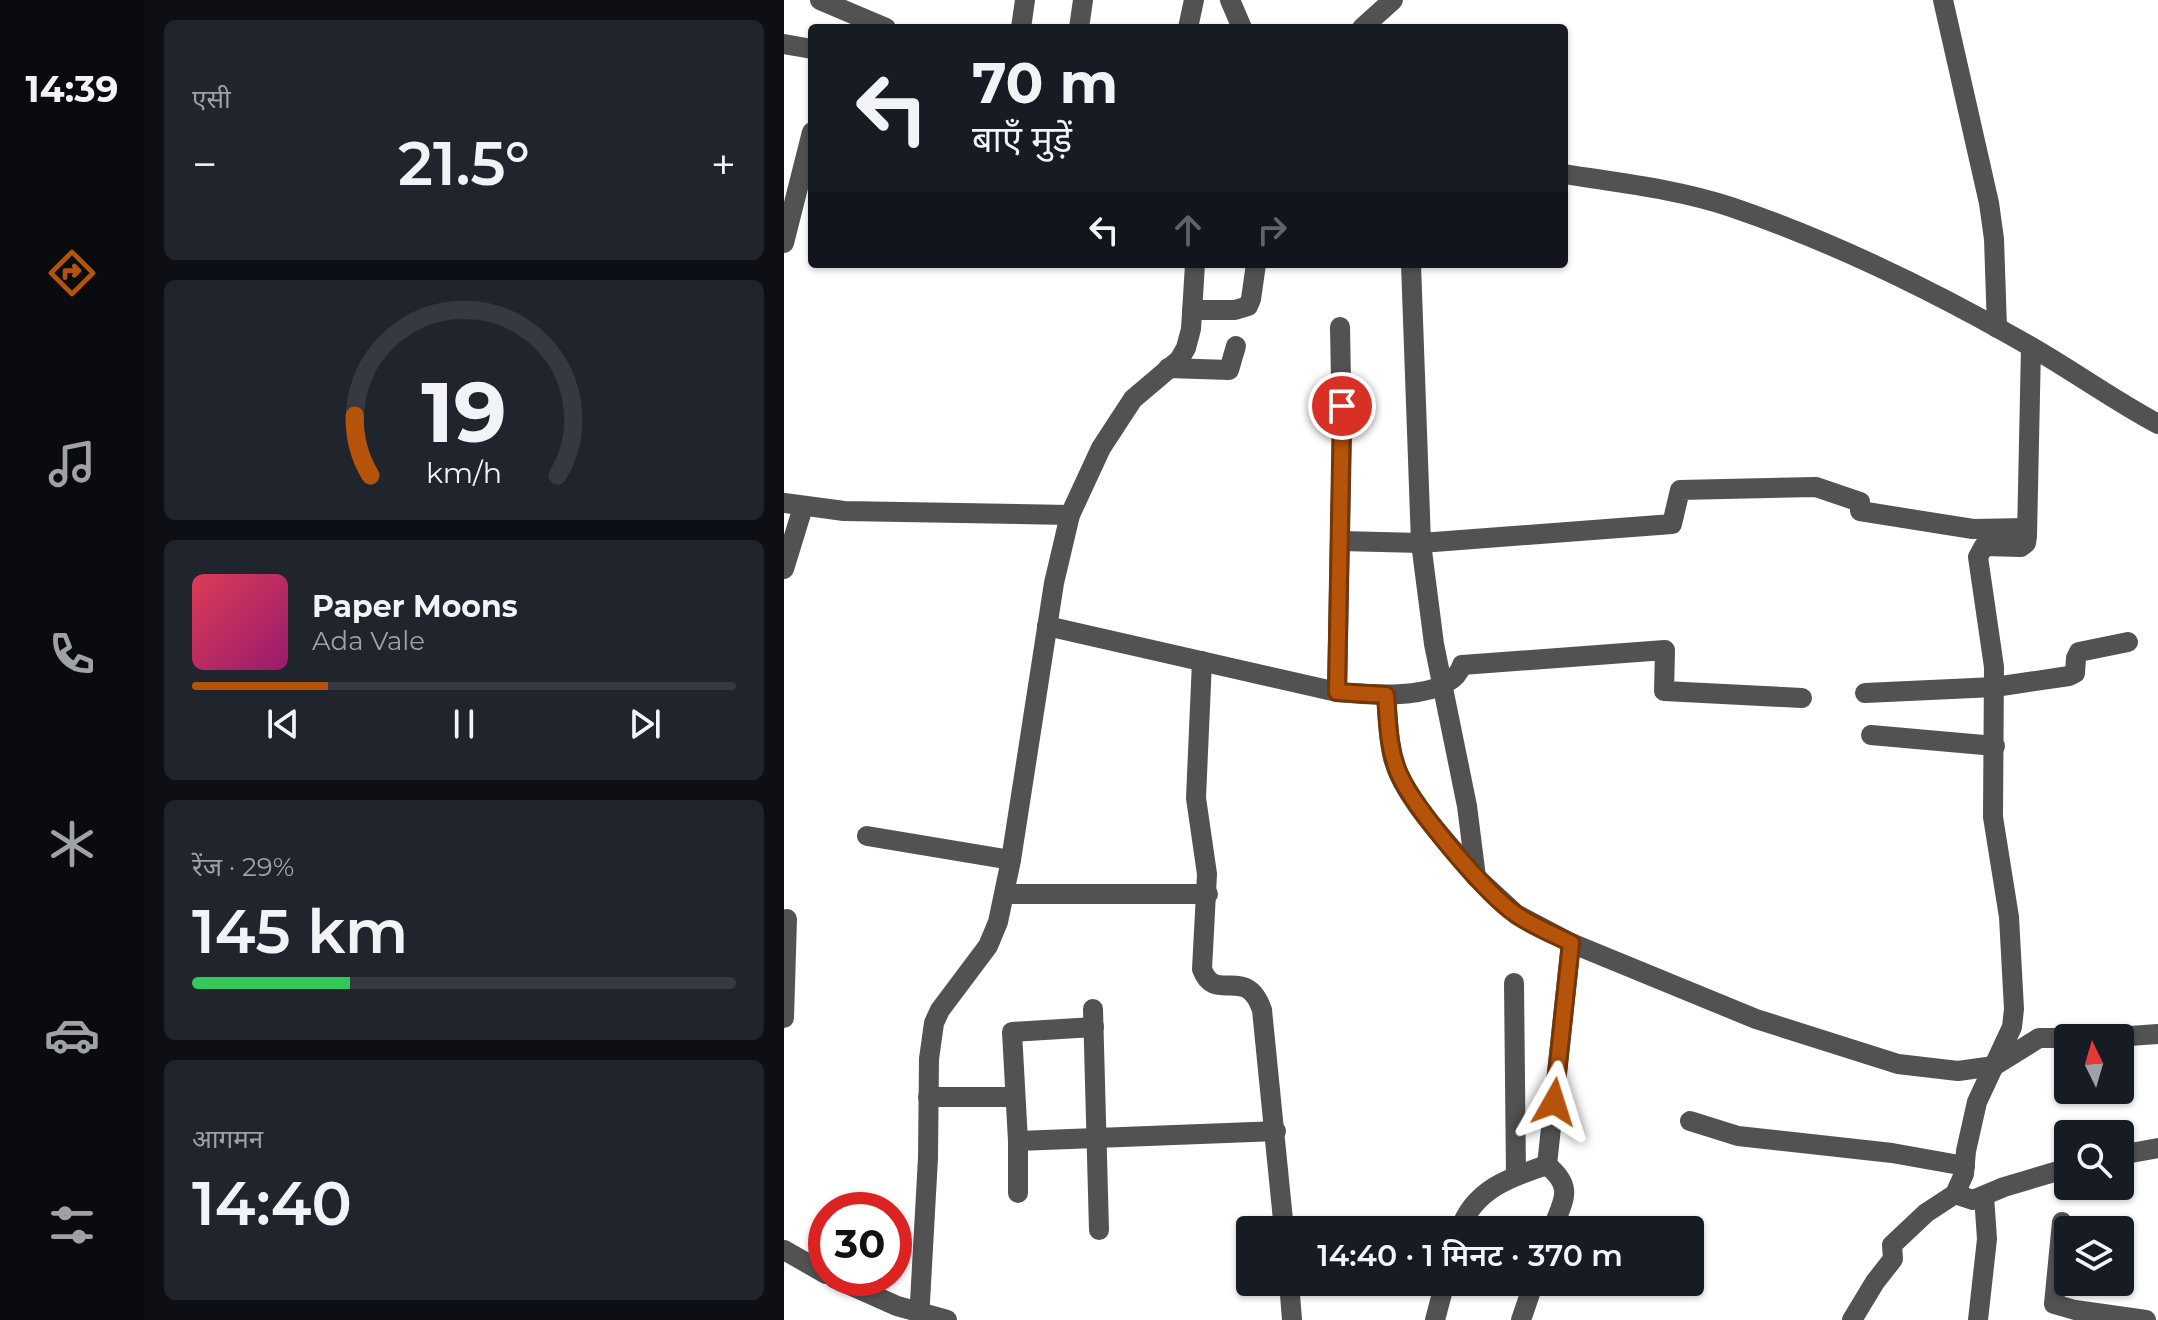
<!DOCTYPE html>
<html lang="hi">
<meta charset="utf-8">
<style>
:root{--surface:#171b24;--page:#20242c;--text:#f1f3f6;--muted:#9ea1a6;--line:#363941;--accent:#b45309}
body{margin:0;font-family:Montserrat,"Noto Sans Devanagari",sans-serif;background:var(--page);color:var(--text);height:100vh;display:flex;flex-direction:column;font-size:30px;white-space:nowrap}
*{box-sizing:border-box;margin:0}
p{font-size:26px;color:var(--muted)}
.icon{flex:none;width:44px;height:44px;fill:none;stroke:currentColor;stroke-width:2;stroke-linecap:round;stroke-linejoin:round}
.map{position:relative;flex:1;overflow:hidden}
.drawer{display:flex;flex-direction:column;gap:20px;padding:20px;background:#0d0f14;width:640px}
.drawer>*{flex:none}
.hud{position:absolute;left:24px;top:24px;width:760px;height:244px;border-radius:8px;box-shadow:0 2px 6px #0004;background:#171b24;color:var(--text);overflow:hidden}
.needle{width:52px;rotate:355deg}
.fabs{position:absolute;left:1270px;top:1024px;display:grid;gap:16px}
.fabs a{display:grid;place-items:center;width:80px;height:80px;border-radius:8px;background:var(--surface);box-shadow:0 2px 6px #0004;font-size:40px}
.speed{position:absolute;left:24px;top:1192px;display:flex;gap:16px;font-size:40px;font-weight:700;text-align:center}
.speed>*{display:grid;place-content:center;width:104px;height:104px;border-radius:50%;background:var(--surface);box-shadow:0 2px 6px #0004;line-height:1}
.speed .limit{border:12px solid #d22;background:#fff;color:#111}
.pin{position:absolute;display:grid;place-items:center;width:68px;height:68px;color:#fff;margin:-34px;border:4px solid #fff;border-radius:50%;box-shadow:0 2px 8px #0007}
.me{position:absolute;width:88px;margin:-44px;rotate:6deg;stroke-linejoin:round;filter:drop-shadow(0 0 6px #0008)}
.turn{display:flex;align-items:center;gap:28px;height:168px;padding:0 32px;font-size:36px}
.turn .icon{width:104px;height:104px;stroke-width:2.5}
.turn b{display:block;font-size:56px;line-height:68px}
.lanes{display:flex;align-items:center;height:76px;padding:0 32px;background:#0003;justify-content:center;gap:40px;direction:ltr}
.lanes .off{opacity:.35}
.big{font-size:60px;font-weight:600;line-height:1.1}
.drawer .tile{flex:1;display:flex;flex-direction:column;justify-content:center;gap:12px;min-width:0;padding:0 28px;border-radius:12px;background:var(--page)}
.drawer .dial{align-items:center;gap:0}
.dial svg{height:208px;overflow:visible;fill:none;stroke:var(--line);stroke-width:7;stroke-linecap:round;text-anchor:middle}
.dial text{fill:var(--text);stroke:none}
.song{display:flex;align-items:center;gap:24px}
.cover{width:96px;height:96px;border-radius:12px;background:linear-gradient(135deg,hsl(350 70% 55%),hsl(320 70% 35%))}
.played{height:8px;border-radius:4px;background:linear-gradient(90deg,var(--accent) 25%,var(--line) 25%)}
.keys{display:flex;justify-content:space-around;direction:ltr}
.heat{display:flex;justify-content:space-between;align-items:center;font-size:44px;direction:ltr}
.charge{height:12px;border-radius:6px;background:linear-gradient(90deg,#34c759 29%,var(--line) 0)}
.trip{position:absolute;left:452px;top:1216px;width:468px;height:80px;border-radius:8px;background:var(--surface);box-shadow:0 2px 6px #0004;font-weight:600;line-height:80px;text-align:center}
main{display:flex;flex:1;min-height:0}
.tabs{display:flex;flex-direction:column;width:144px;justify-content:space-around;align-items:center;background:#090b0e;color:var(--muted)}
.tabs .icon{width:56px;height:56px}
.tabs .active{color:var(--accent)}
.tabs b{font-size:36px;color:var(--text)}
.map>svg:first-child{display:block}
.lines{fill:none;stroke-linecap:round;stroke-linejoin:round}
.minor{stroke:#525252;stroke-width:20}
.route-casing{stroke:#753606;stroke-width:20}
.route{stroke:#b45309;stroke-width:14}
</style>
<main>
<nav class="tabs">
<b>14:39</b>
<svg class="icon active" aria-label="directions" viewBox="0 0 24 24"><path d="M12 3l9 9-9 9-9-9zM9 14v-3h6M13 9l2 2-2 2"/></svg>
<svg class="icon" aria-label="music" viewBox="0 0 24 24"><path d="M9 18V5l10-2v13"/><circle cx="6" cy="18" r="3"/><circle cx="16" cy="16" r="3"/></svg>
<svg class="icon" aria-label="phone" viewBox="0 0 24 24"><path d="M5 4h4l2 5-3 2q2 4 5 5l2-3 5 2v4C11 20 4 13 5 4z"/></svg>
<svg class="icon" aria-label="climate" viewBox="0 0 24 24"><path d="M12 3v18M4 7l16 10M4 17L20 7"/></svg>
<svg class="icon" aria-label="car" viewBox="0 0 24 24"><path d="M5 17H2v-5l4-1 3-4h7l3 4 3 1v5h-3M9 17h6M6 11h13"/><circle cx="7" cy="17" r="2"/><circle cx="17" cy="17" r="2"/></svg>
<svg class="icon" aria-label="filters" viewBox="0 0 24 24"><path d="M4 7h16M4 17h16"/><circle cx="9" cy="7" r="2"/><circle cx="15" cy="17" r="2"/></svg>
</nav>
<section class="drawer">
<div class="tile"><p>एसी</p>
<div class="heat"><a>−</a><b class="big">21.5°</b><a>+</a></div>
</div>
<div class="tile dial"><svg viewBox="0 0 100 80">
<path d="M14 69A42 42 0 1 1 86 69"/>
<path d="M14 69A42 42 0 0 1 8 46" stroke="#b45309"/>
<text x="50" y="56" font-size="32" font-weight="700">19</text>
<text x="50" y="72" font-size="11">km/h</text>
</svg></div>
<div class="tile">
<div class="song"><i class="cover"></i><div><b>Paper Moons</b><p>Ada Vale</p></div></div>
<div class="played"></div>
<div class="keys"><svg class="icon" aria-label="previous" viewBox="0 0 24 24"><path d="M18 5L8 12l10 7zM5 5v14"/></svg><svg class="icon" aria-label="pause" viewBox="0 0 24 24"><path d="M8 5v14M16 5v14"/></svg><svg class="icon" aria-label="next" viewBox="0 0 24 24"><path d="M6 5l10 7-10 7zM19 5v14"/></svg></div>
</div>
<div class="tile"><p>रेंज · 29%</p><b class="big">145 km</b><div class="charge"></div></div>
<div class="tile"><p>आगमन</p><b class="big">14:40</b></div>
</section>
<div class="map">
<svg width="1374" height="1320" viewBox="0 0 1374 1320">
<rect width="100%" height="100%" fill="#fff"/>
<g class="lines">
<g class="minor">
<path d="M36,0L102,28"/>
<path d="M446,0L458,28"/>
<path d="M1159,0L1205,203L1210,239L1213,328"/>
<path d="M237,28L241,0"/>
<path d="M295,28L299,0"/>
<path d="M404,28L410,0"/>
<path d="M578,28L609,0"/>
<path d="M0,44L28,49"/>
<path d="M780,174C836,183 893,189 947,207C1050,242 1150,291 1244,345C1288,370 1329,400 1374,424"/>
<path d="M0,243L28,132"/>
<path d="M627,264L637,543L650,644L683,806L692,877L732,914L787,943L972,1019L1114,1064L1174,1071L1210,1066L1255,1038H1312"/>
<path d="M408,310H451L464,306L467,299L472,264"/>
<path d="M384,368L445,370L452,346"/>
<path d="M0,503L60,511L286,515"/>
<path d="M557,541L637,543L888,524L896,490L1032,487L1076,502V511L1189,529L1243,528"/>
<path d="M0,569L19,507"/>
<path d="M263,626L553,692L558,436L556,327"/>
<path d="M418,661L412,798L423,874L418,969C431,1005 462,963 478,1010L500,1230"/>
<path d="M553,692C585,695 666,702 678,665L881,650L880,691L1018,698"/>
<path d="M1081,693L1211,687L1285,676L1291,673L1292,658L1295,652L1344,642"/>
<path d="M602,695C604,716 604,738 609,758C620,800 665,843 692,877"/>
<path d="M1087,735L1211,746"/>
<path d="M83,836L227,860"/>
<path d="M221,894H424"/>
<path d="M730,983L732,1175"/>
<path d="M309,1009L315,1230"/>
<path d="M0,1018L3,919"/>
<path d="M310,1027L228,1032L234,1141L492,1131"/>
<path d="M1317,1038L1374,1034"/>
<path d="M144,1097H230"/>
<path d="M906,1121L954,1136L1108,1153L1181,1166"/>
<path d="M234,1141V1193"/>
<path d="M1336,1155L1374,1148"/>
<path d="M763,1165L787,943"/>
<path d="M763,1165C791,1188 779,1200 768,1230"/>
<path d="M1171,1194L1180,1174L1182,1151L1193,1102L1228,1027L1230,1009L1225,917L1209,817L1210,667L1194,557L1200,546L1237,547L1242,543L1243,536L1247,347"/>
<path d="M1278,1222L1270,1304L1291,1310L1362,1320"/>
<path d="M676,1230C689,1190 726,1177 763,1165"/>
<path d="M0,1250L42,1274"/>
<path d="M50,1278L113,1306L163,1320"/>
<path d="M505,1282L508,1320"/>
<path d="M135,1320L144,1158L145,1059L150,1023L156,1010L204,946L214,922L227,860L270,583L286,515L317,448L349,399L395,360L402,348L407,329L411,264"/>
<path d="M651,1320L661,1282"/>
<path d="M737,1320L750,1282"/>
<path d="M1068,1320L1091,1282L1109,1259L1108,1245L1142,1213L1171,1194L1189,1200L1220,1187L1284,1168"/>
<path d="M1194,1320L1203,1239L1200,1196"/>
</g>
</g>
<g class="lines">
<g class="route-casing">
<path id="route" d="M558,406L553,692L602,695C604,721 604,749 615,774C630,808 701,893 733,915C749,926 769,934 787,943L770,1102"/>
</g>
<use href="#route" class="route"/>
</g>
</svg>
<div class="fabs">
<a><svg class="needle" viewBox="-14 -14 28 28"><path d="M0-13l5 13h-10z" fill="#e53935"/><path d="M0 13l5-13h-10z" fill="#9ea1a6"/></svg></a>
<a><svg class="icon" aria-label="search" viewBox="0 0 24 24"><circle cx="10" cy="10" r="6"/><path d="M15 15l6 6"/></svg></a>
<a><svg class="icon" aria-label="layers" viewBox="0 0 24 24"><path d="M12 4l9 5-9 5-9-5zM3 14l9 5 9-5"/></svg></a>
</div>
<div class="speed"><div class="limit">30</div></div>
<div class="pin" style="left:558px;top:406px;background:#d93025"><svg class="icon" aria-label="arrive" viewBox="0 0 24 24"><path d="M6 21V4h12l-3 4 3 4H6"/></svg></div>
<svg class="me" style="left:770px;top:1102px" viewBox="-20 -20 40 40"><path d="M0-17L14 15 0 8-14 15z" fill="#b45309" stroke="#fff" stroke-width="4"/></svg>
<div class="trip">14:40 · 1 मिनट · 370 m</div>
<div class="hud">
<div class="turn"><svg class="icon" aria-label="left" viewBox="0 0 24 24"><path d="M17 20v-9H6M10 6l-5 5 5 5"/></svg><div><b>70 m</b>बाएँ मुड़ें</div></div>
<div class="lanes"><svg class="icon" aria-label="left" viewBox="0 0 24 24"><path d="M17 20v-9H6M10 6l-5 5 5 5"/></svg><svg class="icon off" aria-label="ahead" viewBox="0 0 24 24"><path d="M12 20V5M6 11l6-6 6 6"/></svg><svg class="icon off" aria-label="right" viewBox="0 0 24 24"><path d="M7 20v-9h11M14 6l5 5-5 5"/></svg></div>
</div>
</div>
</main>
